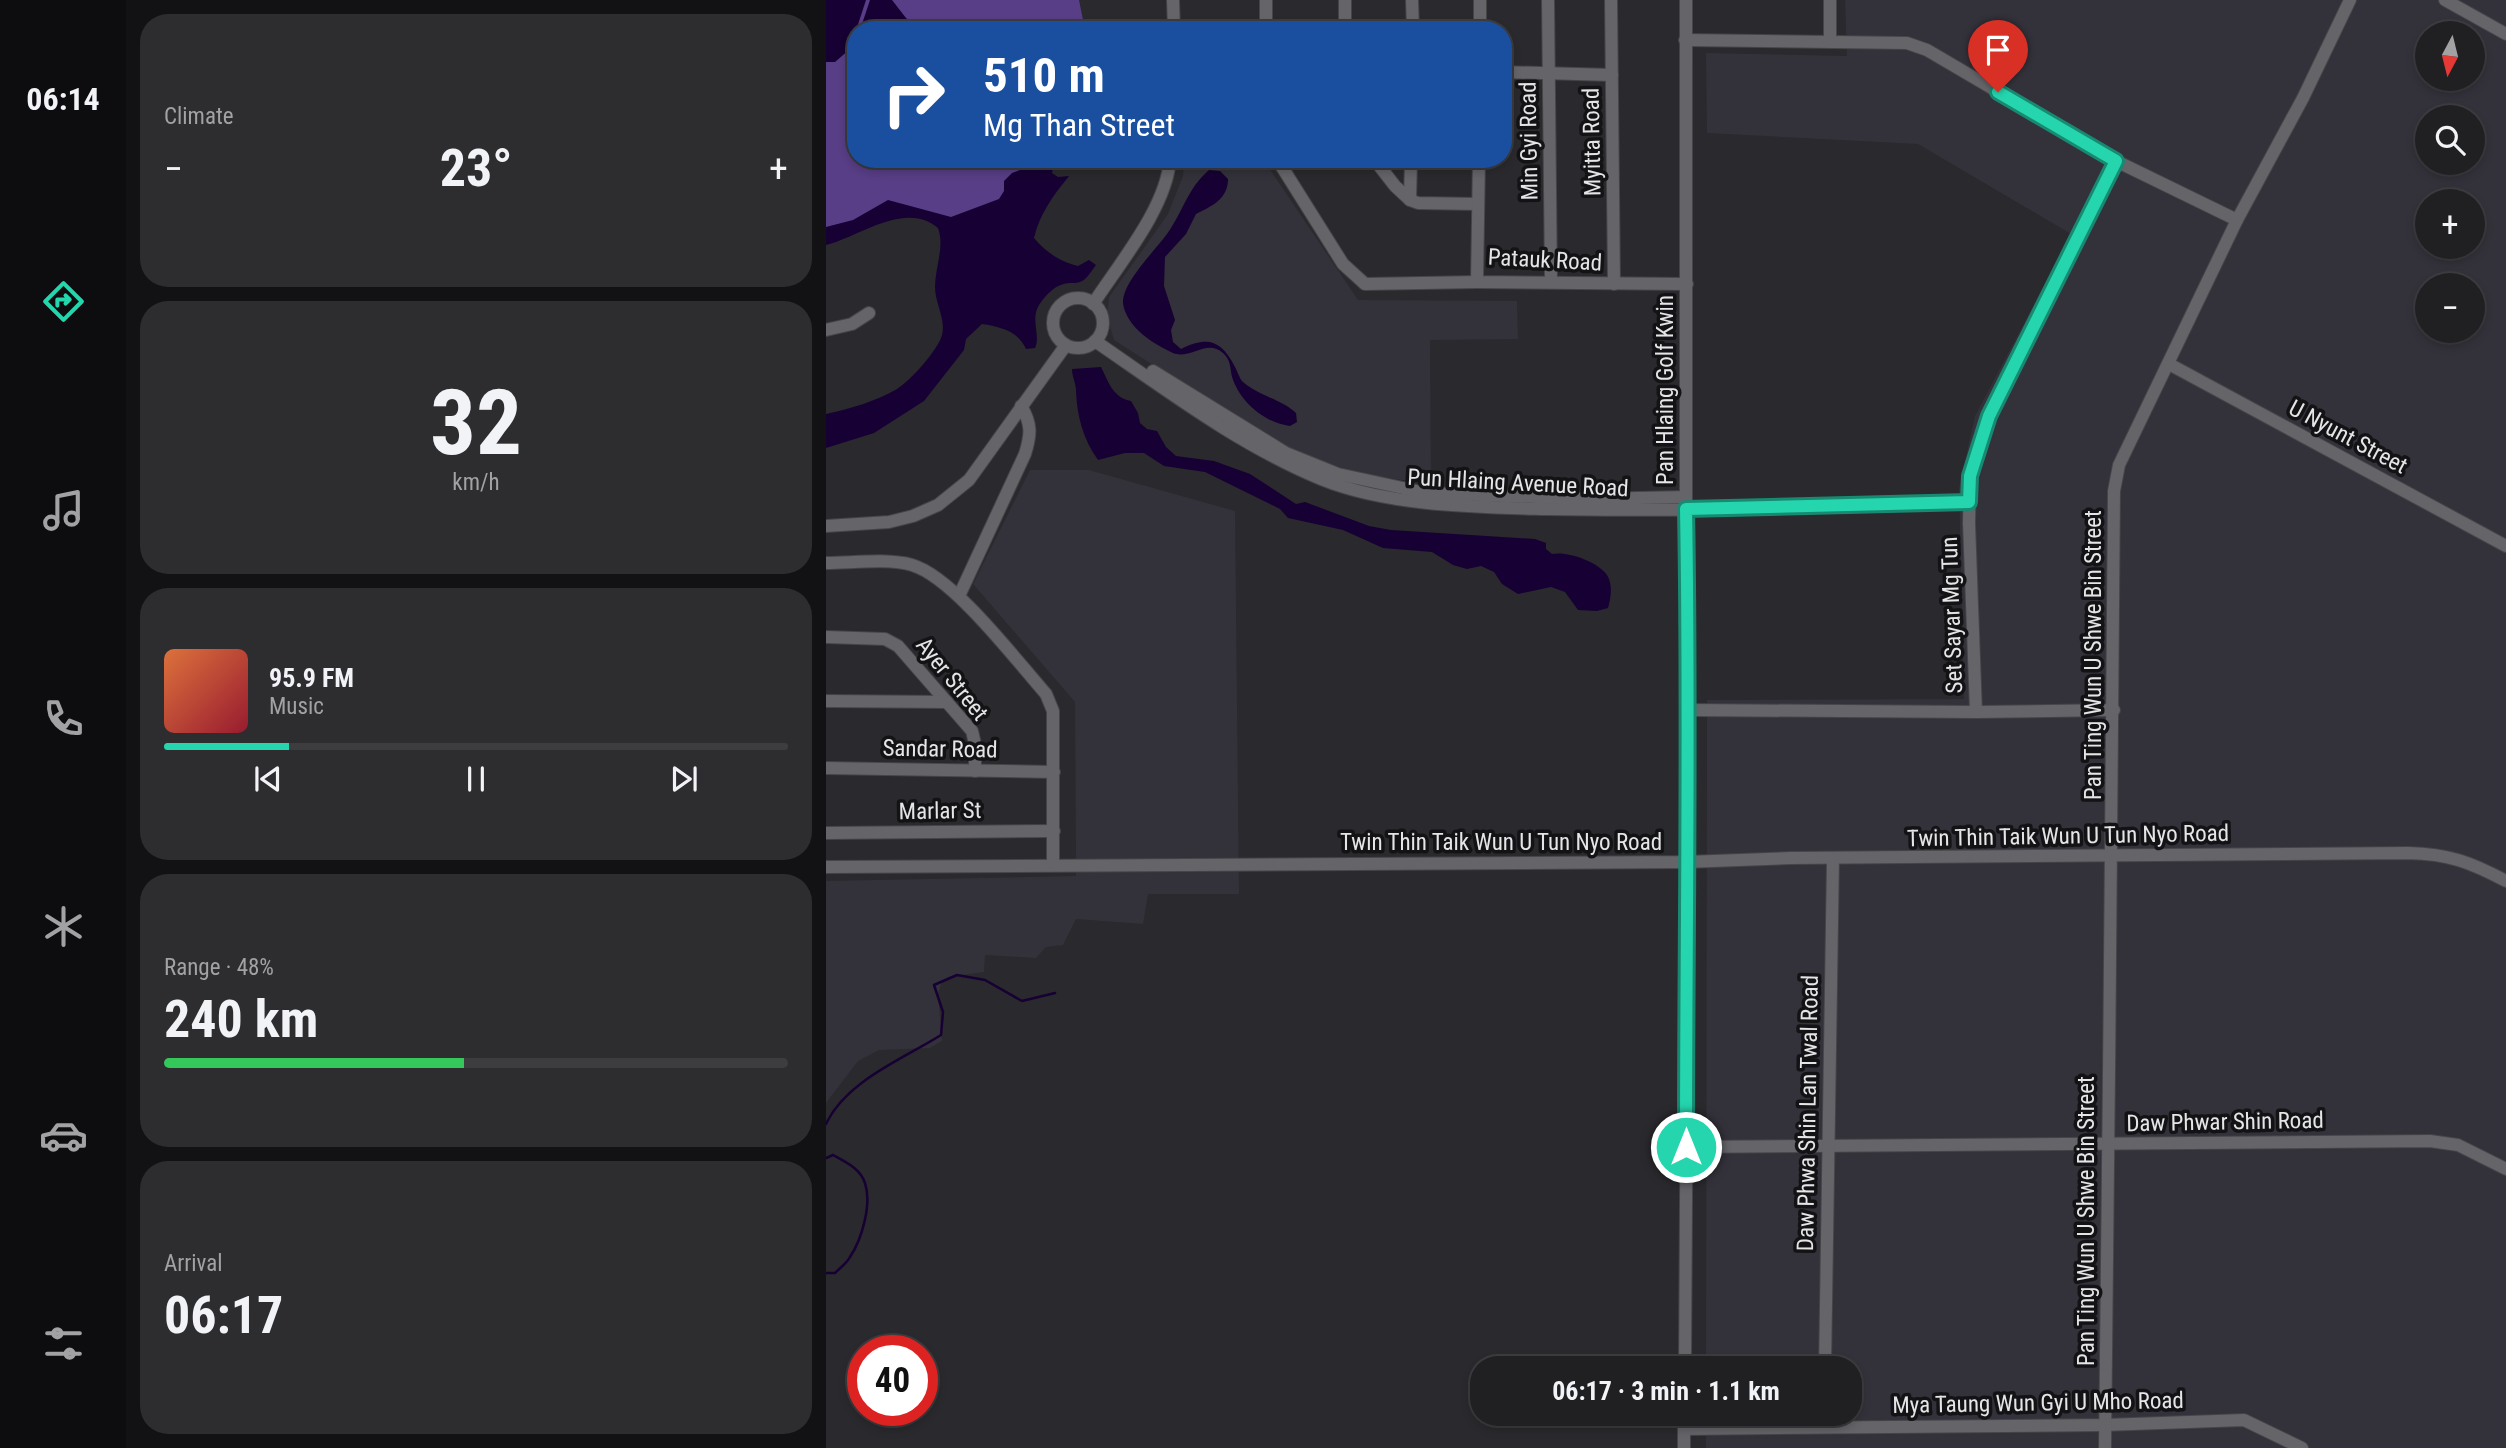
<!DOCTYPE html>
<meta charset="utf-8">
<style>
:root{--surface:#201f22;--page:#2d2c2f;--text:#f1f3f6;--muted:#a2a2a5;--line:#3d3d40;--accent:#24d5ae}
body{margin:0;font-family:"Roboto Condensed",sans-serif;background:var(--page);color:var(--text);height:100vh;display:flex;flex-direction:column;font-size:26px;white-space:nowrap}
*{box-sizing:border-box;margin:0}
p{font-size:23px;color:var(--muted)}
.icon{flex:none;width:38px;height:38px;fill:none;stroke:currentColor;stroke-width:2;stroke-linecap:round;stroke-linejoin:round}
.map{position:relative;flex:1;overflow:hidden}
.details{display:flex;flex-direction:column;gap:14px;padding:14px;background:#121113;width:700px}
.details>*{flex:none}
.banner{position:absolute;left:21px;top:21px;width:665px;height:147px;border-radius:28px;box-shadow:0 4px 10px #0003,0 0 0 2px var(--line);background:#1a4fa0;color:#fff;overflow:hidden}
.needle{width:46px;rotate:187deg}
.controls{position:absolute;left:1589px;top:21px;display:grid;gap:14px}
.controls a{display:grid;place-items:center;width:70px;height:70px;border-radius:50%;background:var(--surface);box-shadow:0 4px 10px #0003,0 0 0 2px var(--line);font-size:35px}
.speed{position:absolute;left:21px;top:1335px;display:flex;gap:14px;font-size:35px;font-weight:700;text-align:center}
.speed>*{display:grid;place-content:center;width:91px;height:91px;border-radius:50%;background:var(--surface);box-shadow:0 4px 10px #0003,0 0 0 2px var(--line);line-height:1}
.speed .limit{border:10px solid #d22;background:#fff;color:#111}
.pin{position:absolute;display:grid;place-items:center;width:60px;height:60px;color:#fff;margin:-72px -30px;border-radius:50% 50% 50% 0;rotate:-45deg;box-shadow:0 0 7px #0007}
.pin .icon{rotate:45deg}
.me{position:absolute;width:77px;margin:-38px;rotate:0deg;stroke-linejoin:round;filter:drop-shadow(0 0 5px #0008)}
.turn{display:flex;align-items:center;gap:24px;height:147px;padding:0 21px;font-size:32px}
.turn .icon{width:91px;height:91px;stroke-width:2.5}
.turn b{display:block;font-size:49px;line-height:60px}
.big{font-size:52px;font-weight:700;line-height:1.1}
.details .card{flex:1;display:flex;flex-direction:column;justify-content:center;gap:10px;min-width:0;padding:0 24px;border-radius:28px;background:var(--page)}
.details .dial{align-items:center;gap:0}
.dial b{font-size:91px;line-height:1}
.song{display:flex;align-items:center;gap:21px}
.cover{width:84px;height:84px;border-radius:10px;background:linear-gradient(135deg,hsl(20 70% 55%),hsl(350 70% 35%))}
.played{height:7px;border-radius:4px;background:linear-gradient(90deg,var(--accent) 20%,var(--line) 20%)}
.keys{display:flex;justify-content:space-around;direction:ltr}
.heat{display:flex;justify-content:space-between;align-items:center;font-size:38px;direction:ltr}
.charge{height:10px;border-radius:5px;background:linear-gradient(90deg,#34c759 48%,var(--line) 0)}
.trip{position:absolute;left:644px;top:1356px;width:392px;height:70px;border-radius:28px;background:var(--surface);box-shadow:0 4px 10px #0003,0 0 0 2px var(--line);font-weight:700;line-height:70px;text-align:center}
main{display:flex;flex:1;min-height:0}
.tabs{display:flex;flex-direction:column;width:126px;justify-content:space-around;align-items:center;background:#0d0c0e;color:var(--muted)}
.tabs .icon{width:49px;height:49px}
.tabs .selected{color:var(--accent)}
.tabs b{font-size:32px;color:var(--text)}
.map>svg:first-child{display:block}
.built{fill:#33313a;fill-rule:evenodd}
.green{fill:#583e86}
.water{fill:#170033}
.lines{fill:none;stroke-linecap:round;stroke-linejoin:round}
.stream{stroke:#170033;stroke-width:2.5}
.minor-casing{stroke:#454447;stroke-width:14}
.minor{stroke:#656469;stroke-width:12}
.route-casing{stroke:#178a71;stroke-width:18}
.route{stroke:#24d5ae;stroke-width:12}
.labels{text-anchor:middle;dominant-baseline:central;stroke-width:7;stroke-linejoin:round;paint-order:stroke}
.street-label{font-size:23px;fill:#e5e4e7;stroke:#131214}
</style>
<main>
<nav class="tabs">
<b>06:14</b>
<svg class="icon selected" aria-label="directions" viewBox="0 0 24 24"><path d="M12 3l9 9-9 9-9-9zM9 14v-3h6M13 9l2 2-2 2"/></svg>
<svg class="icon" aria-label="music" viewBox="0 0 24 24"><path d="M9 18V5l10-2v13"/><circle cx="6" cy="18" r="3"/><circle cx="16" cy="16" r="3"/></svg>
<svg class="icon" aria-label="phone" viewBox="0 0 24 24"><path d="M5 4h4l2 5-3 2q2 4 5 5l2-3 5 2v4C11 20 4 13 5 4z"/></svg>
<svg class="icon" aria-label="climate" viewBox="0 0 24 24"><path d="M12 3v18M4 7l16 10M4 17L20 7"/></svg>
<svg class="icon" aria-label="car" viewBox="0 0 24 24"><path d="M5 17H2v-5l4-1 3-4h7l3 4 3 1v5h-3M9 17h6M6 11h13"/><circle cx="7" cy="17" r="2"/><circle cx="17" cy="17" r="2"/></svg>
<svg class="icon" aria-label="filters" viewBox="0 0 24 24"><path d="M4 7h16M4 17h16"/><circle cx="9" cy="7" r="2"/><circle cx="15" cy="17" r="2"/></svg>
</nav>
<section class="details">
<div class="card"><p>Climate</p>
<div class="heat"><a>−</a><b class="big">23°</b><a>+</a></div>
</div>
<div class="card dial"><b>32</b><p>km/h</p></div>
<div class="card">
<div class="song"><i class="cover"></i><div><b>95.9 FM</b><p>Music</p></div></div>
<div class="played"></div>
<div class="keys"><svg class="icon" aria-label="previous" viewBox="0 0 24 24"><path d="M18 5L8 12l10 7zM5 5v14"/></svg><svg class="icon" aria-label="pause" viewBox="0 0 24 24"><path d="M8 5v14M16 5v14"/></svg><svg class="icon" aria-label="next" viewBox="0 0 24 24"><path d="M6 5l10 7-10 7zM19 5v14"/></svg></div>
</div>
<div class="card"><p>Range · 48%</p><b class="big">240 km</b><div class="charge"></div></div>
<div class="card"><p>Arrival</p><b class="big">06:17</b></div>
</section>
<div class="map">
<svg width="1680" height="1448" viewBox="0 0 1680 1448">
<rect width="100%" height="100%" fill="#2a292d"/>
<g class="built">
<path d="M1019,0H1680V1448H880V1414H1024V1368H880L881,700L1138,699L1133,488L1149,416L1245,234L1092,144L881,133L880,53L1021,56ZM1601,33H1647V79H1601ZM1601,117H1647V163H1601ZM1601,201H1647V247H1601ZM1601,285H1647V331H1601Z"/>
<path d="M358,159H437L532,300L691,301L692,339L604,340L605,484L534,474L476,454L438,436L288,340L281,316L283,297L342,214L357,176Z"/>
<path d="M204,470H263L409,511L413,894H322L317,924L250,919L237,945L220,947L210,958L159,955L158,972L122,977L115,984L112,994L116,1041L104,1048L53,1050L32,1061L0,1103V881L250,876L249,702L147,584Z"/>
</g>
<path class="green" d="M0,0H253L259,30H30V159H227L190,227L67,211L0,234Z"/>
<g class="water">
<path d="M0,0H40L24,49L9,62H0Z"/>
<path d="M44,0H66L80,18L95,30H34Z"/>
<path d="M222,159H237L227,167L226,173L232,177L243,176C227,196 214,213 208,238C221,253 233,261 252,266L263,260L270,265C267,269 263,275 260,278C255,283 250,283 244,283C231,283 220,294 213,305C204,319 215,336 209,348L200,349C192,331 175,327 156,324L140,339L138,350L98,401L48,433L0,448V414C23,409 51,401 71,389C85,380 112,350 116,335C120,319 109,303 109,287C109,267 119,247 112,228C79,200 33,237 0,245V227L27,220L62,200L125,217L173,199L178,191V181L186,173Z"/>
<path d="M383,170L394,171L402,179C402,199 386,206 370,214L360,234L339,257L338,286L349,320L345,330L347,342L355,349C382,336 395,340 409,367C412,372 413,378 417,382C433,396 455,399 470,413L471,422L464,426C439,423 414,402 406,377C404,368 405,360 397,353C381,338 364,360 347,353C334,347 317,337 308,326C303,320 297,310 297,302C297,281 331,249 343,231C358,209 362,188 383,170Z"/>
<path d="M275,367C282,381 287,398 305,401L312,413L314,423L321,429L331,431L340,447L350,456L388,461L424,474L470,504L479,502L543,526L565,530L709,539L720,543V549L726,554C741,551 771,561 781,575C787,585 785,597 782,608L771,611L752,610L739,592L725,587L692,594L676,584L668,572L655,566L641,569L627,565L606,552L557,548L517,530L462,518L454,509L379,472L338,466L318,453H299L272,460C257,439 251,416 250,391C250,383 246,377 246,369Z"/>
</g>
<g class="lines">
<g class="stream">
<path d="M0,1124C20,1081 77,1059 115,1035L117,1012L108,985L131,975L159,980L196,1001L229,993"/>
<path d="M0,1158L7,1155C19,1162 34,1168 39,1183C46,1204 36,1239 24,1257C21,1263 14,1268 9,1273H0"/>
</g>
<g class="minor-casing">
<g id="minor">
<path d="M347,0L348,30"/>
<path d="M519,0V30"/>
<path d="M586,0L587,30"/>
<path d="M654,0V30"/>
<path d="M722,0L725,282"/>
<path d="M785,0L788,284"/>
<path d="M1619,0L1680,34"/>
<path d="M440,30V0"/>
<path d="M859,40L1081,43L1101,50L1290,161L1411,220"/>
<path d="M1004,42V0"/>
<path d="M677,72L786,75"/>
<path d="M451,159L517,264L539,284L651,282"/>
<path d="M548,159L569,186L584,200"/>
<path d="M585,159L584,200L592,203L652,204"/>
<path d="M653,159L651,282L861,284"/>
<circle cx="252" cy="323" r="25"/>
<path d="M267,304C293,264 341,207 344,159"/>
<path d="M0,330L26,324L43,313"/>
<path d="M269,341C342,391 413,445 495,479C561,506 649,507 720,509C861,512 1002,506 1143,502"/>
<path d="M1343,364L1680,546"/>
<path d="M327,371L460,453L512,474L600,493L763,499L860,497"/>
<path d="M0,526L63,522L87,516L112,505L143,480L240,345"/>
<path d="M0,563C25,563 62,558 86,565C127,577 190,660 220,694L227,711V865"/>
<path d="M133,596L199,454C205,435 206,424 195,406"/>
<path d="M0,637L59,639L72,646L146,731L149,744V771"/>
<path d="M0,701L121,702"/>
<path d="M863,710L1150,712"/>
<path d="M1288,710L1150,712L1143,523L1144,476L1163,416L1290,161"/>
<path d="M0,768L228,772"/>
<path d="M0,833L228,831"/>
<path d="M0,867L860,862L965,858L1582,853C1623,854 1644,862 1680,881"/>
<path d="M860,1147L1604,1141L1632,1145L1680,1169"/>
<path d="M859,1368L863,710L860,509V0"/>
<path d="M999,1368L1007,858"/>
<path d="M858,1429L1279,1425L1418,1420L1476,1448"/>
<path d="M858,1448V1414"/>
<path d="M1279,1448C1281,1129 1288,810 1288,491L1293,465L1411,220L1477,98L1524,0"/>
</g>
</g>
<use href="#minor" class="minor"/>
</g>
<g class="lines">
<g class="route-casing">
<path id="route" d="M860,1147C860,934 864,722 860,509L1143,502L1144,476L1163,416L1290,161L1172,92"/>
</g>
<use href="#route" class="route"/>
</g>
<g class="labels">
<g class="street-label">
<text transform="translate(703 141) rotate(-91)">Min Gyi Road</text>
<text transform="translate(766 142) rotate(-91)">Myitta Road</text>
<text transform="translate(719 260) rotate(3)">Patauk Road</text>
<text transform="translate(839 390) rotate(-90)">Pan Hlaing Golf Kwin</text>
<text transform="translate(1522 437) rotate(28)">U Nyunt Street</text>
<text transform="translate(692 483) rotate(3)">Pun Hlaing Avenue Road</text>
<text transform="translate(1126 615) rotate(-92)">Set Sayar Mg Tun</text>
<text transform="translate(1267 655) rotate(-90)">Pan Ting Wun U Shwe Bin Street</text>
<text transform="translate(126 679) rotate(51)">Ayer Street</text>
<text transform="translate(114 749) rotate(1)">Sandar Road</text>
<text transform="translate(114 811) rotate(-1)">Marlar St</text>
<text transform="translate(1242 836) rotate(-1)">Twin Thin Taik Wun U Tun Nyo Road</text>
<text x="675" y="842">Twin Thin Taik Wun U Tun Nyo Road</text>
<text transform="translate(982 1113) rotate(-89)">Daw Phwa Shin Lan Twal Road</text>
<text transform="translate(1399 1122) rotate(-1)">Daw Phwar Shin Road</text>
<text transform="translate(1260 1221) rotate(-90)">Pan Ting Wun U Shwe Bin Street</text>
<text transform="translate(1212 1403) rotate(-1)">Mya Taung Wun Gyi U Mho Road</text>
</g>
</g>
</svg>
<div class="controls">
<a><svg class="needle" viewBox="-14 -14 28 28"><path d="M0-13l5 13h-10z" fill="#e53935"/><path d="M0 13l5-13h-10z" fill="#a2a2a5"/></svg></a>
<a><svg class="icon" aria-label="search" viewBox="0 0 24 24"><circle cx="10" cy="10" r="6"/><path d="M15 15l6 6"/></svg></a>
<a>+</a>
<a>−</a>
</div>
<div class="speed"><div class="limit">40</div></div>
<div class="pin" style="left:1172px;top:92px;background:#d93025"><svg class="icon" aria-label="arrive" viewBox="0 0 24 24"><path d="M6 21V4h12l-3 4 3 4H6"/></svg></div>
<svg class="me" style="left:860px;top:1147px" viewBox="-20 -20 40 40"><circle r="17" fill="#24d5ae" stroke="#fff" stroke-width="3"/><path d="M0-11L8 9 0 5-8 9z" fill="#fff"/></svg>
<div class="trip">06:17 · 3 min · 1.1 km</div>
<div class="banner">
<div class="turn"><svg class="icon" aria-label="right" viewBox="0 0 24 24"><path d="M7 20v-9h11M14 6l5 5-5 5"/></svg><div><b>510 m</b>Mg Than Street</div></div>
</div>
</div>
</main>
